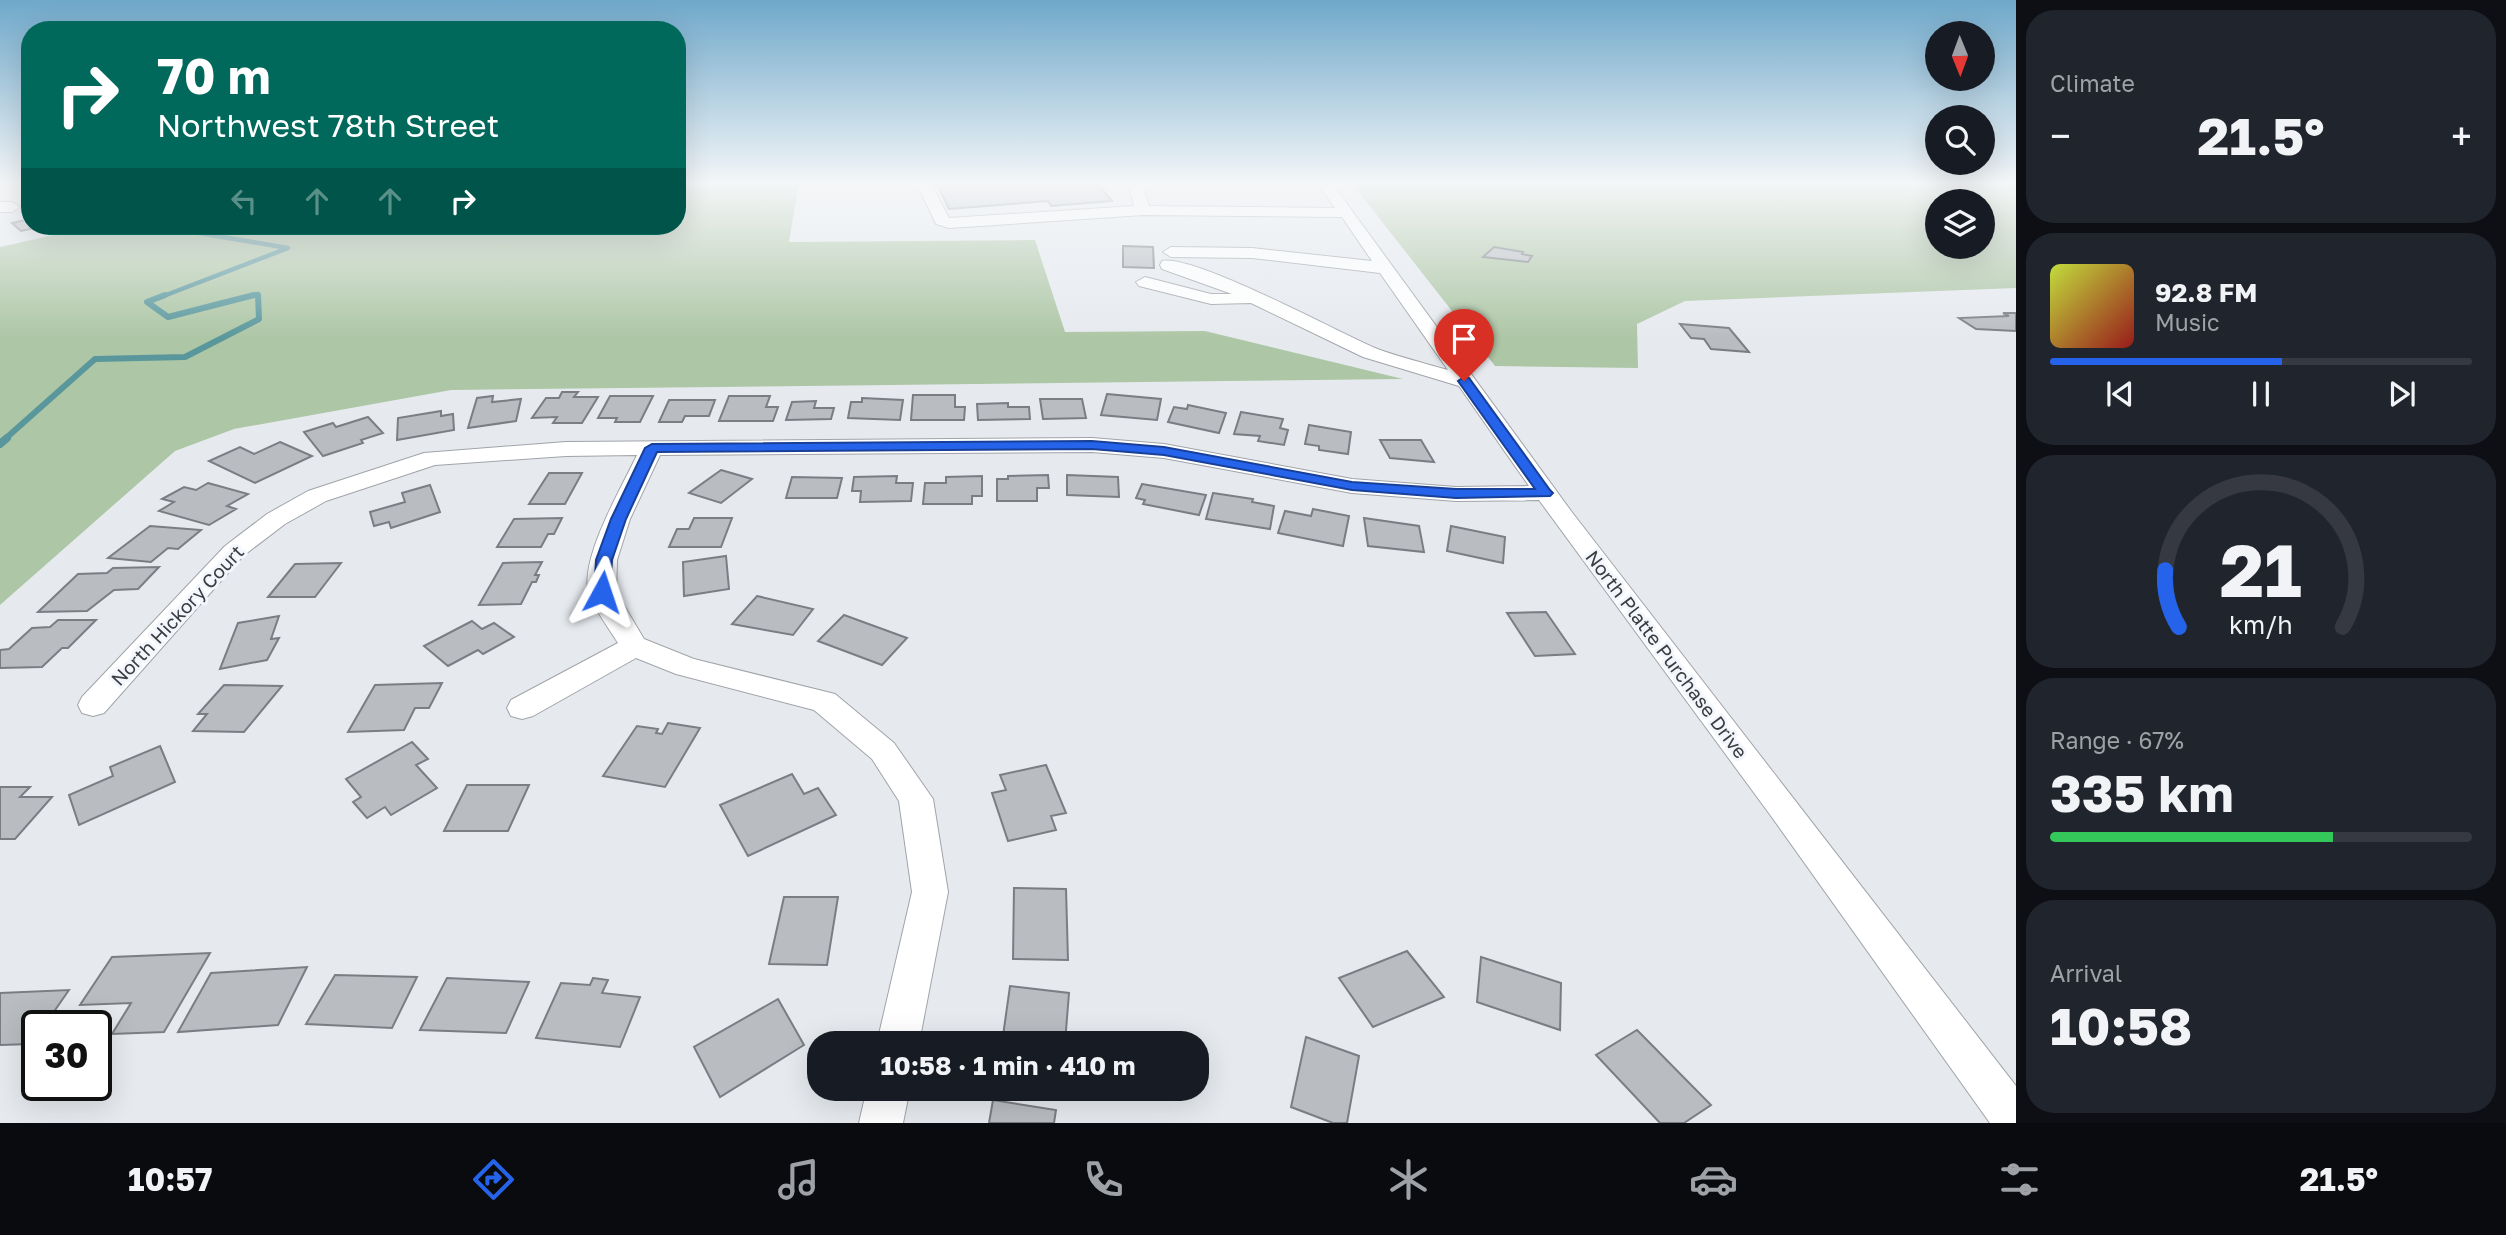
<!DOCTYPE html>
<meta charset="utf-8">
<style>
:root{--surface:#171b24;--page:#20242c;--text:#f1f3f6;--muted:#9ea1a6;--line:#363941;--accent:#2563eb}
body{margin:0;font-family:"Golos Text",sans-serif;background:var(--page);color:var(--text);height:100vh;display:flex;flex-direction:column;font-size:26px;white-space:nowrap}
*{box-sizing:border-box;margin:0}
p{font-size:23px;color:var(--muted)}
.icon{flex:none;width:38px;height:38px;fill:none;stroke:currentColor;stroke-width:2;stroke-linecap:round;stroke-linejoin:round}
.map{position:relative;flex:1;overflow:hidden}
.panel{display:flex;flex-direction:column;gap:10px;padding:10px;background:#0d0f14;width:490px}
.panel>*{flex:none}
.banner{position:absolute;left:21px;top:21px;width:665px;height:214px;border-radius:28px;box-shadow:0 7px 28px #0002;background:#00695c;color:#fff;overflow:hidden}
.needle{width:46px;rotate:179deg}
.fabs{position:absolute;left:1925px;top:21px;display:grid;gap:14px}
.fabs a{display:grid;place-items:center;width:70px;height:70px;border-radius:50%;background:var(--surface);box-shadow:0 7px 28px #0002;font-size:35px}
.speed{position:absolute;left:21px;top:1010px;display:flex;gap:14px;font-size:35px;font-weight:700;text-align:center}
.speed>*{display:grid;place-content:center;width:91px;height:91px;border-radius:50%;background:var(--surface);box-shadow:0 7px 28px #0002;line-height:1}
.speed .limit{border:4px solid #111;border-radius:10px;background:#fff;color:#111}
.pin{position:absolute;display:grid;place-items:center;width:60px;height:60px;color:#fff;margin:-72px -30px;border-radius:50% 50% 50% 0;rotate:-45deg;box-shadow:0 0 7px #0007}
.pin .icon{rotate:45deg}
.me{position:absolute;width:77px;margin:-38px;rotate:5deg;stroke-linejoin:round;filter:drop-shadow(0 0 5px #0008)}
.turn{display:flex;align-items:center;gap:24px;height:147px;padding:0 21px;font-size:32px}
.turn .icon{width:91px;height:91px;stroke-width:2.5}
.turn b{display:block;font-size:49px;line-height:60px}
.lanes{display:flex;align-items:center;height:66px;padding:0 21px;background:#0003;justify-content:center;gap:35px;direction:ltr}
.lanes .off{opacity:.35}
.big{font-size:52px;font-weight:700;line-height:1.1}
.panel .tile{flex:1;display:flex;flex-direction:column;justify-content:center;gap:10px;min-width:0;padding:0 24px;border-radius:28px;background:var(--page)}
.panel .dial{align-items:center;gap:0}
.dial svg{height:182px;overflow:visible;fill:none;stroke:var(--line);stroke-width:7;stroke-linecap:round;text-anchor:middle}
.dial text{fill:var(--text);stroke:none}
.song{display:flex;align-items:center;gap:21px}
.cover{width:84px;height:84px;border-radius:10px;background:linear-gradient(135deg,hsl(70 70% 55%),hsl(0 70% 35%))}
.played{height:7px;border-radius:4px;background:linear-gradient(90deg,var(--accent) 55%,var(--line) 55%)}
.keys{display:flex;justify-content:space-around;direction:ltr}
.heat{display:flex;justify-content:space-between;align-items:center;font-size:38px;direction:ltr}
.charge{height:10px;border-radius:5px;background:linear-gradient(90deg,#34c759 67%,var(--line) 0)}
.trip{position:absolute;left:807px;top:1031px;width:402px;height:70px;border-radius:28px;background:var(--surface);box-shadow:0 7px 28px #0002;font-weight:700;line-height:70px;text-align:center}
.menu{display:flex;height:112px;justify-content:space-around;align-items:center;background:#090b0e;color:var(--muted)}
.menu .icon{width:49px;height:49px}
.menu .on{color:var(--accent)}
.menu b{font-size:32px;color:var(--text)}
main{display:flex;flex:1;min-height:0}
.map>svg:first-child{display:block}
.green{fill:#adc6a5;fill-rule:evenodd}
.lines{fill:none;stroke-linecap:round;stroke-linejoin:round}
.stream-far2{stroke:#59979c;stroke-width:4.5}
.stream-far1{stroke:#59979c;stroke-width:6}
.stream{stroke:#59979c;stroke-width:8}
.building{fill:#b9bdc2;stroke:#7a7e83;stroke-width:2}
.minor-casing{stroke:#a0a4a9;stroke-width:2}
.minor{fill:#fff;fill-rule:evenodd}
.route{fill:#2563eb;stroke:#184099;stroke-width:2}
.labels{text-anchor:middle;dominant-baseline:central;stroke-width:6;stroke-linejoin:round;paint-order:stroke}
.street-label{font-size:19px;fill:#3b3d3f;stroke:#f3f7fd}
</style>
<main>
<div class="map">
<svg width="2016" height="1123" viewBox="0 0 2016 1123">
<rect width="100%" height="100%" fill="#e6eaef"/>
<g class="green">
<path d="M677,182H799L789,242L1035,240L1065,332L1205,331L1403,379L451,390L234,429L175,451L0,605V247L94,226H677Z"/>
<path d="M1351,182H2016V288L1685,301L1637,324L1638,368L1495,366ZM1937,201H1983V247H1937Z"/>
</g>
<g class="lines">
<g class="stream-far2">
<path d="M161,297L288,248L181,230L193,226"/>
<path d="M248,297L258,294V297"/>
</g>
<g class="stream-far1">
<path d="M165,295L147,302L168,317L254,295"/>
<path d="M5,439L95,359L185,357L259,319L258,295"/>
</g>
<path class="stream" d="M0,444L7,438"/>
</g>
<g class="building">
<path d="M1002,182H1096L1112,201L1051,206L1048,201L949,209L938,186Z"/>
<path d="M30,219V226H44L21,231L12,223Z"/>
<path d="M1123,246L1153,247L1154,268L1123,267Z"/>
<path d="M1494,247L1523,252L1522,254L1532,256L1528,262L1483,257Z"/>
<path d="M2003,313H2016V331L1976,329L1959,318L2009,316Z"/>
<path d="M1680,324L1729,328L1749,352L1711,349L1704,339L1691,338Z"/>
<path d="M562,392H578L574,397H598L582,423H553L557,417L532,418L546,398H559Z"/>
<path d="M1107,394L1161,399L1157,420L1101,415Z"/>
<path d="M913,395H955V407H965L964,420H911Z"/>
<path d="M493,396L492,402L521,399L516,421L468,428L477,398Z"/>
<path d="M610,396H653L640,422H615L617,418H598Z"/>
<path d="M729,396H770L766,407H778L773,421H719Z"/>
<path d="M862,398L903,400L900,420L848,418L851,402H862Z"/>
<path d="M1040,399H1082L1086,418L1043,419Z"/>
<path d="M669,400H715L709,416H685L682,422H659Z"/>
<path d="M816,401L814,408H834L831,419L786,420L792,402Z"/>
<path d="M1008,403V407H1029L1030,419L978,420L977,404Z"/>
<path d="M1188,405L1226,413L1219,433L1168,422L1174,407L1187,409Z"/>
<path d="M441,411V416L453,414L454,430L397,440L398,418Z"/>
<path d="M1241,412L1283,419L1280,428L1288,430L1284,445L1258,441L1260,436L1234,434Z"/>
<path d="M368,417L383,433L361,440L363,443L323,456L304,432L333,423L336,427Z"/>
<path d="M1309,425L1351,432L1348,454L1319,450V446L1305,444Z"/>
<path d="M1380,440H1421L1434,462L1390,458Z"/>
<path d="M280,442L312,456L255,483L209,461L240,447L254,454Z"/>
<path d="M721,470L752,479L721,503L689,493Z"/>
<path d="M549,473H582L565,504H529Z"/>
<path d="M1048,475L1049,488H1037V501H997V479H1008V476Z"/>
<path d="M1067,475L1118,477L1119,497L1067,495Z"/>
<path d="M897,476L896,483H913L911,501L860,502L861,491H852L854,477Z"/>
<path d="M982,476V496H972V504H923L925,483H946V477Z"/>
<path d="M792,477L842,478L837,498H786Z"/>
<path d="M208,483L248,494L227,506L236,509L209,525L159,511L174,502L162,499L184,487L196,490Z"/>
<path d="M1142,484L1206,495L1199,515L1143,504L1145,500L1136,498Z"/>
<path d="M430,485L440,512L391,528L389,522L374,526L370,512L405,502L402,493Z"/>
<path d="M1213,493L1253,499L1252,502L1274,506L1270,529L1206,519Z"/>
<path d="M1313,509L1349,516L1343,546L1278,533L1285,511L1311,516Z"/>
<path d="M562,518L554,534H548L541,547H497L514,519Z"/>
<path d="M694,518H732L721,547H669L677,529H689Z"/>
<path d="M1364,518L1419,526L1424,552L1368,546Z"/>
<path d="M150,526L201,530L178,549L168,548L151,562L108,558Z"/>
<path d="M1451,526L1505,537L1503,563L1447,551Z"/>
<path d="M726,556L729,589L684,596L683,562Z"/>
<path d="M542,562L535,575H539L536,582H532L521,604L479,605L503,563Z"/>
<path d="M341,563L315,597H268L295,564Z"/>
<path d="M159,567L138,589L114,590L87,611L38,612L78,574L107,573L113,568Z"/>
<path d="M757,596L813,609L793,635L732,624Z"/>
<path d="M1546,612L1575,654L1535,656L1507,613Z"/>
<path d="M844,615L907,638L882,665L818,641Z"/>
<path d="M279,616L271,639L279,638L267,660L220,669L238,623Z"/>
<path d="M58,620H96L68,648H62L42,667L0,668V650L9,649L32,628L50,627Z"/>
<path d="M472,621L482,629L494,623L514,637L483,654L478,650L448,666L424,646Z"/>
<path d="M442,683L429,708H415L404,730L348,732L375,685Z"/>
<path d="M224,685L282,686L244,732L193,731L207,714H198Z"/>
<path d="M668,723L700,728L665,787L603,776L637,726L658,729L656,733L662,734Z"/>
<path d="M412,742L428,759L416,765L437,788L391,815L385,807L367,818L353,802L361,797L346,779Z"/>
<path d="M160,746L175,782L79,825L69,795L113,776L110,767Z"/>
<path d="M1046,765L1066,813L1051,816L1056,830L1008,841L992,793L1006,790L1000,775Z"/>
<path d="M792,774L804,794L818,788L836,815L748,856L720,805Z"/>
<path d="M467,785H529L508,831H444Z"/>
<path d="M0,787H30L20,797H52L15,839H0Z"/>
<path d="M1014,888L1066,889L1068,960L1013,959Z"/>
<path d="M784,897H838L827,965L769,964Z"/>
<path d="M1407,951L1444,997L1373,1027L1339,978Z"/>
<path d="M210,953L164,1032L112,1034L131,1003L80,1005L112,957Z"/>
<path d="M1481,957L1561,983L1560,1030L1477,1002Z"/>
<path d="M307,967L278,1025L178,1032L211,973Z"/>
<path d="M335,975L417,977L392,1028L306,1024Z"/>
<path d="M447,978L529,982L506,1033L420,1030Z"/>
<path d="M593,978L608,980L602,993L640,997L620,1047L536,1038L561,983L590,985Z"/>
<path d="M1010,986L1069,993L1065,1043H1002Z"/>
<path d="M69,990L44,1026H37V1036L31,1044L0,1045V993Z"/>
<path d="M778,999L804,1045L720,1097L694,1047Z"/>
<path d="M1637,1030L1711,1105L1684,1123H1660L1596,1055Z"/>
<path d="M1306,1037L1359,1056L1347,1123H1333L1291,1107Z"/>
<path d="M993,1100L1056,1110L1054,1123H989Z"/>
</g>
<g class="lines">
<g class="minor-casing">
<g id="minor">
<path d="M916,182H930L949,218L1134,206L1130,189L1124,182L1142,184L1149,206L1335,208L1317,182H1331L1571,511L2016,1086V1123H1990L1771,816L1539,500L1456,501L1352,493L1164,458L1092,452L660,455L630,519L617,560L616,592L644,639L694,659L835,694L894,743L933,799L948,892L919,1043H877L912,892L899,801L872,759L814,710L676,674L636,658L533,716L522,719L511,716L507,708L511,700L618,643C610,630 591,604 588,591C582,554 621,489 637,455L566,456L435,465L326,501L285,524L243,556L104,713L93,716L82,713L78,705L82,697L225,546L267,514L308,491L424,453L566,442L1092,438L1164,444L1352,479L1456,487L1529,486L1459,386L1363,357L1251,303L1211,304L1139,286L1136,282L1145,277L1211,294H1232L1162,269L1160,265L1162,261C1194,254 1337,332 1375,348C1398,357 1424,363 1448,370L1380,273L1252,258L1171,257L1163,252L1171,247L1252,248L1372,261L1342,217L1143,215L949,228L936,224Z"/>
<path d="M0,202H12L20,207L12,212H0Z"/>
<path d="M867,1088H910L903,1123H859Z"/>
</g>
</g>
<use href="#minor" class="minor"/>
</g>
<linearGradient id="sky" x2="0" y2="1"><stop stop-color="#6fa8ca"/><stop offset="0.54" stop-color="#f4f6f8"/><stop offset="1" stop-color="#f4f6f8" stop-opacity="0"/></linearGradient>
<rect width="2016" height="339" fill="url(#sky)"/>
<path class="route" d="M1464,377L1469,378L1550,490L1553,493L1550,496L1456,498L1352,490L1164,455L1092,449L657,452L626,519L612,560L610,592L602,597L594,592L596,560L611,519L645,448L652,444L1092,441L1164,447L1352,482L1456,489H1535L1458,381Z"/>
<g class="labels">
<g class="street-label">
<text transform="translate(177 615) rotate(-47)">North Hickory Court</text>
<text transform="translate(1667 654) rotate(53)">North Platte Purchase Drive</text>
</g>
</g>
</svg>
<div class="fabs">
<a><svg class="needle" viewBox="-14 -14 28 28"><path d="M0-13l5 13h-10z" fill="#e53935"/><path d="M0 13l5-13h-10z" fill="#9ea1a6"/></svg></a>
<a><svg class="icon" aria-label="search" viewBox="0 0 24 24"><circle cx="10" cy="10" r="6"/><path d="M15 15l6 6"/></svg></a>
<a><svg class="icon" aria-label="layers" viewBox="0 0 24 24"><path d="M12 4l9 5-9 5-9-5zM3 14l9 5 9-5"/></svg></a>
</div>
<div class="speed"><div class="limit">30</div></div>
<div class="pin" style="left:1464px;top:381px;background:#d93025"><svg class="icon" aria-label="arrive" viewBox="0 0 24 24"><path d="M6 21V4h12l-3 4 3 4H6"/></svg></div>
<svg class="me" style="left:602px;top:592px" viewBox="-20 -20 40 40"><path d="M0-17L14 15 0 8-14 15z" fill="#2563eb" stroke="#fff" stroke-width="4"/></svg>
<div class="trip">10:58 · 1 min · 410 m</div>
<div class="banner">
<div class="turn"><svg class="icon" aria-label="right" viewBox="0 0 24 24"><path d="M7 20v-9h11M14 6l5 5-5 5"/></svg><div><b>70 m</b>Northwest 78th Street</div></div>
<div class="lanes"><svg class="icon off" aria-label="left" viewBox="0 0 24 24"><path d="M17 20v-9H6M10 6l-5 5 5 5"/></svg><svg class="icon off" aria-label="ahead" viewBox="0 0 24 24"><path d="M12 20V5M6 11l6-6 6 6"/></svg><svg class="icon off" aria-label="ahead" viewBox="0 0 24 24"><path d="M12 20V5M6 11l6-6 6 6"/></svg><svg class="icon" aria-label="right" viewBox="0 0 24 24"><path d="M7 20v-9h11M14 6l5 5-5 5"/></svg></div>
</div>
</div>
<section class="panel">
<div class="tile"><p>Climate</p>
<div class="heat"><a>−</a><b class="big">21.5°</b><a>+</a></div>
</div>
<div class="tile">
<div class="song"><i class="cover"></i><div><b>92.8 FM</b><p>Music</p></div></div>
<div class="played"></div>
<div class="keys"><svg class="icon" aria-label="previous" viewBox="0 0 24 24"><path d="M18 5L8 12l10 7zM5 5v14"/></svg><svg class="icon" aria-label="pause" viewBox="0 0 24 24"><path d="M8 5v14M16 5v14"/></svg><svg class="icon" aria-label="next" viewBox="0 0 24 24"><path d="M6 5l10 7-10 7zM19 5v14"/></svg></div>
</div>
<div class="tile dial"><svg viewBox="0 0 100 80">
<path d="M14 69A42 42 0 1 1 86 69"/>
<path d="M14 69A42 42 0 0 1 8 44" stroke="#2563eb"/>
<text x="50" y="56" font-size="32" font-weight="700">21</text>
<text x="50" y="72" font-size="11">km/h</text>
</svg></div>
<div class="tile"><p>Range · 67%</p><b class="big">335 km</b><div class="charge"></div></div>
<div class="tile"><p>Arrival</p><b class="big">10:58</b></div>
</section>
</main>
<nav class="menu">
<b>10:57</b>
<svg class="icon on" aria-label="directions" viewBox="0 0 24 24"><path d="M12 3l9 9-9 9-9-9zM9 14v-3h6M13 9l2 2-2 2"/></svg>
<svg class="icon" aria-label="music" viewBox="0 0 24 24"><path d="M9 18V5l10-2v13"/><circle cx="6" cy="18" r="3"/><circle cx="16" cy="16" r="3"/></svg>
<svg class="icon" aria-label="phone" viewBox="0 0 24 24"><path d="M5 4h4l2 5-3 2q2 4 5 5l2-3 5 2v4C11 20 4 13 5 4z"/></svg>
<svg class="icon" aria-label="climate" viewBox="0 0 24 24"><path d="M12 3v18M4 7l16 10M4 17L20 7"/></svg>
<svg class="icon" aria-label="car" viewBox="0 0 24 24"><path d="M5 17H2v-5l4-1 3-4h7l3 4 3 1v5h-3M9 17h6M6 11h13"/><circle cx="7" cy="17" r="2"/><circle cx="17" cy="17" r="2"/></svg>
<svg class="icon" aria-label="filters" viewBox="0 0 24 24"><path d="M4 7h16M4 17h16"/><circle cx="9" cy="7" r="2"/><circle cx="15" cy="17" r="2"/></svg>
<b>21.5°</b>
</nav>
